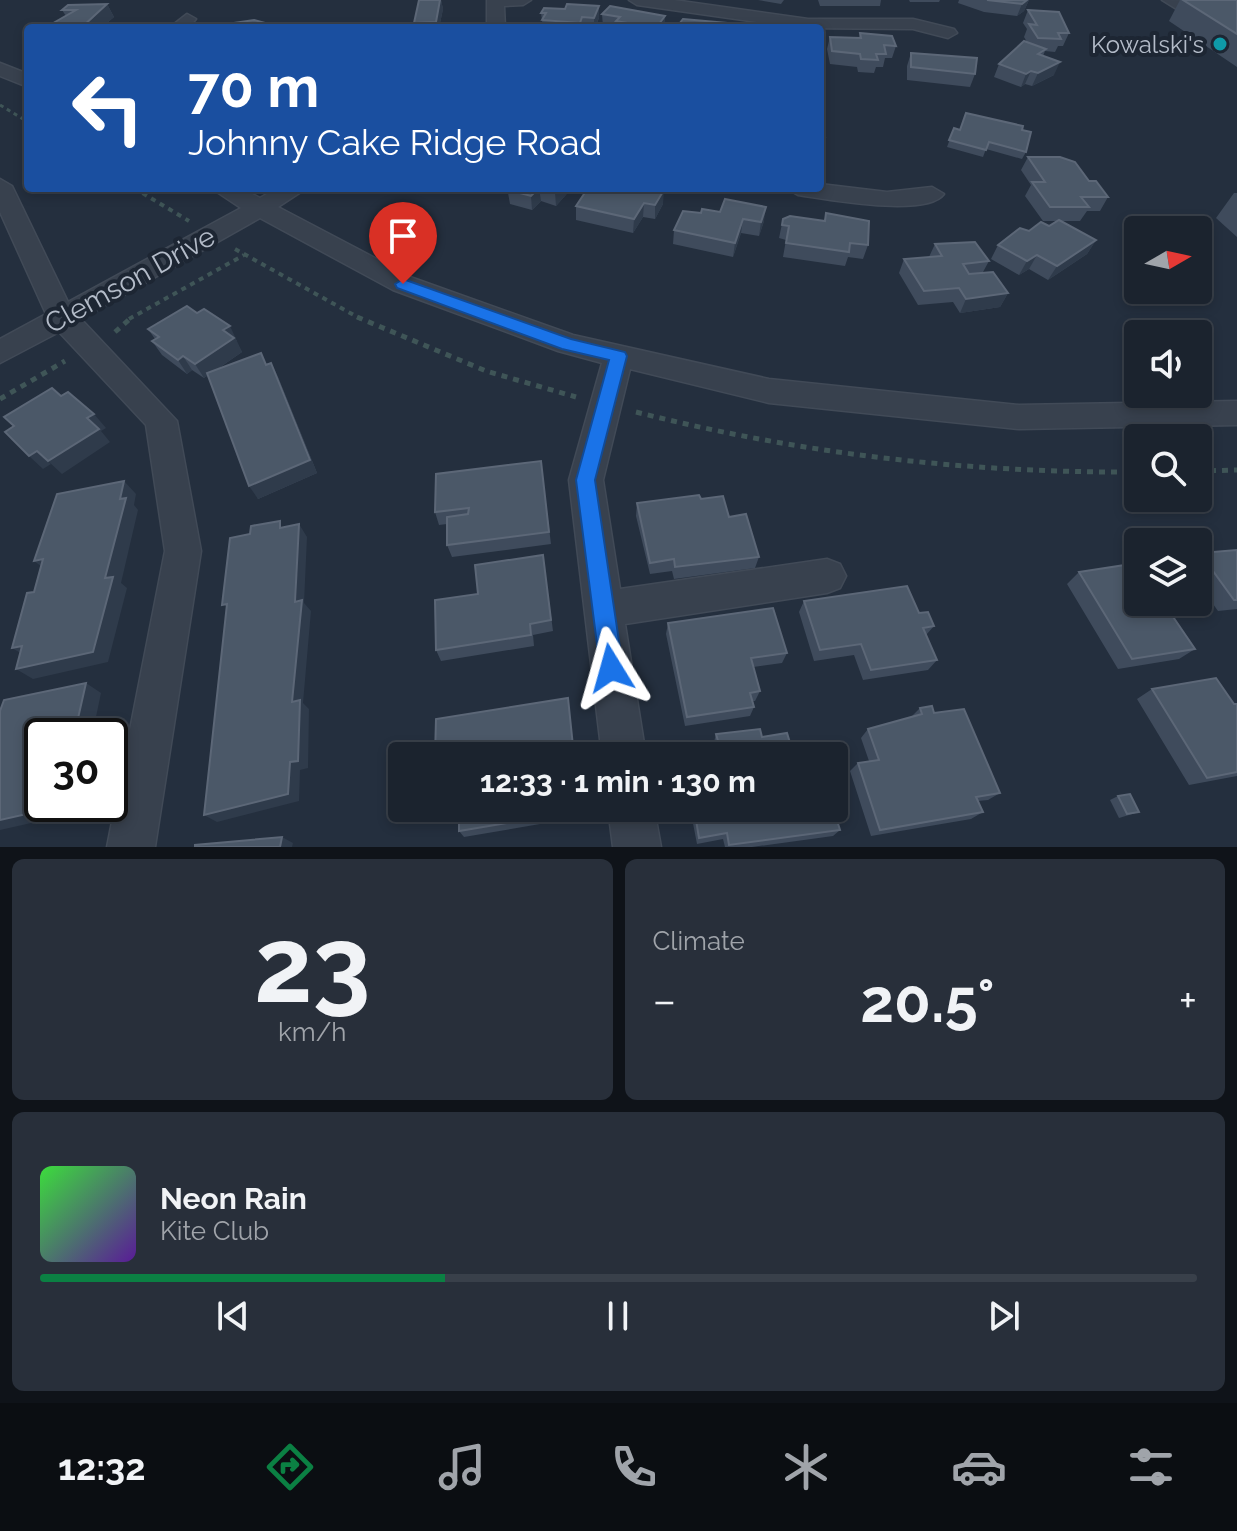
<!DOCTYPE html>
<meta charset="utf-8">
<style>
:root{--surface:#1b232e;--page:#282f3a;--text:#f1f3f6;--muted:#a0a4aa;--line:#39404a;--accent:#0b8043}
body{margin:0;font-family:Raleway,sans-serif;background:var(--page);color:var(--text);height:100vh;display:flex;flex-direction:column;font-size:30px;white-space:nowrap}
*{box-sizing:border-box;margin:0}
p{font-size:26px;color:var(--muted)}
.icon{flex:none;width:44px;height:44px;fill:none;stroke:currentColor;stroke-width:2;stroke-linecap:round;stroke-linejoin:round}
.map{position:relative;height:847px;overflow:hidden}
.side{display:flex;flex-direction:column;gap:12px;padding:12px;background:#0f1319;flex:1}
.side>*{flex:none}
.guide{position:absolute;left:24px;top:24px;width:800px;height:168px;border-radius:8px;box-shadow:0 4px 12px #0003,0 0 0 2px var(--line);background:#1a4fa0;color:#fff;overflow:hidden}
.needle{width:52px;rotate:81deg}
.tools{position:absolute;left:1124px;top:216px;display:grid;gap:16px}
.tools a{display:grid;place-items:center;width:88px;height:88px;border-radius:8px;background:var(--surface);box-shadow:0 4px 12px #0003,0 0 0 2px var(--line);font-size:40px}
.speed{position:absolute;left:24px;top:718px;display:flex;gap:16px;font-size:40px;font-weight:700;text-align:center}
.speed>*{display:grid;place-content:center;width:104px;height:104px;border-radius:50%;background:var(--surface);box-shadow:0 4px 12px #0003,0 0 0 2px var(--line);line-height:1}
.speed .limit{border:4px solid #111;border-radius:12px;background:#fff;color:#111}
.pin{position:absolute;display:grid;place-items:center;width:68px;height:68px;color:#fff;margin:-82px -34px;border-radius:50% 50% 50% 0;rotate:-45deg;box-shadow:0 0 8px #0007}
.pin .icon{rotate:45deg}
.me{position:absolute;width:88px;margin:-44px;rotate:352deg;stroke-linejoin:round;filter:drop-shadow(0 0 6px #0008)}
.turn{display:flex;align-items:center;gap:28px;height:168px;padding:0 32px;font-size:36px}
.turn .icon{width:104px;height:104px;stroke-width:2.5}
.turn b{display:block;font-size:56px;line-height:68px}
.big{font-size:60px;font-weight:700;line-height:1.1}
.side .card{flex:1;display:flex;flex-direction:column;justify-content:center;gap:12px;min-width:0;padding:0 28px;border-radius:12px;background:var(--page)}
.side .dial{align-items:center;gap:0}
.dial b{font-size:104px;line-height:1}
.song{display:flex;align-items:center;gap:24px}
.cover{width:96px;height:96px;border-radius:12px;background:linear-gradient(135deg,hsl(120 70% 55%),hsl(270 70% 35%))}
.played{height:8px;border-radius:4px;background:linear-gradient(90deg,var(--accent) 35%,var(--line) 35%)}
.keys{display:flex;justify-content:space-around;direction:ltr}
.heat{display:flex;justify-content:space-between;align-items:center;font-size:44px;direction:ltr}
.side .tiles{flex:1;display:grid;gap:12px;grid-template-columns:1fr 1fr}
.card:last-child{grid-column:span 2}
.trip{position:absolute;left:388px;top:742px;width:460px;height:80px;border-radius:8px;background:var(--surface);box-shadow:0 4px 12px #0003,0 0 0 2px var(--line);font-weight:700;line-height:80px;text-align:center}
.tabs{display:flex;height:128px;justify-content:space-around;align-items:center;background:#0b0e12;color:var(--muted)}
.tabs .icon{width:56px;height:56px}
.tabs .on{color:var(--accent)}
.tabs b{font-size:36px;color:var(--text)}
.map>svg:first-child{display:block}
.lines{fill:none;stroke-linecap:round;stroke-linejoin:round}
.minor-casing{stroke:#414a57;stroke-width:3}
.path-far2{stroke:#3f5557;stroke-width:3;stroke-dasharray:4 4;stroke-linecap:butt}
.path-far1{stroke:#3f5557;stroke-width:4;stroke-dasharray:5 5;stroke-linecap:butt}
.path{stroke:#3f5557;stroke-width:5;stroke-dasharray:6 6;stroke-linecap:butt}
.minor{fill:#38414e;fill-rule:evenodd}
.wall{fill:#3f4b5c}
.shaded-wall{fill:#2f3b4b}
.building{fill:#4b5868;stroke:#5c6777;stroke-width:2}
.route{fill:#1a73e8;stroke:#114b97;stroke-width:2}
.culture-dot{fill:#0f9aa8;stroke:#1d2633;stroke-width:3}
.labels{text-anchor:middle;dominant-baseline:central;stroke-width:8;stroke-linejoin:round;paint-order:stroke}
.far-poi-label{font-size:24px;fill:#b4bcc9;stroke:#1d2633;text-anchor:end}
.street-label{font-size:28px;fill:#b4bcc9;stroke:#1d2633}
</style>
<div class="map">
<svg width="1237" height="847" viewBox="0 0 1237 847">
<rect width="100%" height="100%" fill="#242f3e"/>
<g class="lines">
<g class="minor-casing">
<g id="minor">
<path d="M531,0L523,5L504,6L505,28H487V0Z"/>
<path d="M629,0H674L808,19H913L954,29L957,33L948,38L913,29L799,28L637,5Z"/>
<path d="M1162,0L1237,1V11L1183,13Z"/>
<path d="M187,14L196,19L188,28H169Z"/>
<path d="M0,63L28,74V87L0,76Z"/>
<path d="M0,179L12,186L68,302L241,208L211,188H241L260,198L277,188H307L278,207L413,278L573,335L769,379L1019,405L1237,401V425L1019,429L769,403L630,369L603,480L620,589L827,559L840,564L846,576L840,588L827,593L625,624L646,756H602L569,480L602,363L558,351L393,290L260,218L81,319L177,421L201,551L155,847H107L165,551L146,425L59,332L0,363V339L46,314L0,212Z"/>
<path d="M820,184L887,192L932,187L944,194C926,218 826,199 798,195L786,188H820Z"/>
<path d="M608,808H654L661,847H613Z"/>
</g>
</g>
<path class="path-far2" d="M0,105L28,122"/>
<g class="path-far1">
<path d="M134,188L189,221"/>
<path d="M235,249L361,319"/>
<path d="M129,319L244,255"/>
</g>
<g class="path">
<path d="M357,317L486,371L576,397"/>
<path d="M115,332L132,317"/>
<path d="M0,399L65,361"/>
<path d="M636,412C802,454 967,473 1138,472"/>
<path d="M1198,471L1237,470"/>
</g>
<use href="#minor" class="minor"/>
</g>
<g class="wall">
<path d="M419,0H441L443,9L439,28H415L414,23Z"/>
<path d="M758,0H784L781,4Z"/>
<path d="M818,0H881L880,6H820Z"/>
<path d="M909,0H940L939,2H910Z"/>
<path d="M959,0H1029L1024,11L1017,16L984,12L958,3Z"/>
<path d="M1180,0H1237V67L1169,21Z"/>
<path d="M107,4L114,17L101,28H50L48,26L66,16L62,10Z"/>
<path d="M1028,10L1069,33L1063,46H1058L1055,52L1045,51L1043,56L1054,75L1032,86L1025,84L1021,87L994,77L999,64L1027,42L1024,37L1027,29L1023,23Z"/>
<path d="M541,13L599,18L595,28H543Z"/>
<path d="M602,14L665,16V28L603,27Z"/>
<path d="M860,33L896,46L892,58H885L883,67H876L874,73L858,72L857,67L830,64L827,49L830,37L859,38Z"/>
<path d="M911,53L975,74L970,87L907,80V66Z"/>
<path d="M954,128L960,130H1022L1026,152L1022,159L986,149L983,157L947,147Z"/>
<path d="M1028,157L1089,181L1108,197L1100,211H1087L1080,221H1061L1096,240L1087,254L1048,280L1029,269L1019,275L991,259L998,245L1029,231L1049,226L1056,221H1043L1025,196L1031,185L1021,170Z"/>
<path d="M490,188H572L556,206L541,201L532,210L510,204L508,193Z"/>
<path d="M588,188L663,204L655,219L643,217L633,233L576,220V206Z"/>
<path d="M1234,193H1237V237L1216,218Z"/>
<path d="M720,212L764,221L759,236L741,233L733,257L673,244L674,230L701,213Z"/>
<path d="M826,213L868,245L863,259L848,257L845,266L783,257L786,240L779,238L783,219L824,221Z"/>
<path d="M935,244L989,261L983,272L1008,293L1000,307L960,313L953,302L918,305L899,273L904,259L929,257Z"/>
<path d="M148,329L237,340L236,341L242,352L216,370L271,363L278,377L317,473L258,499L208,375L204,378L192,370L187,374L162,355L152,341L155,339Z"/>
<path d="M541,461L551,544L452,557L447,545V524L439,525L435,512Z"/>
<path d="M701,499L759,557L755,568L674,579L672,571L650,574L636,516L637,503Z"/>
<path d="M1237,550V609L1218,611L1198,583V555L1200,553Z"/>
<path d="M543,555L553,631L533,635L534,646L441,661L436,650L478,594Z"/>
<path d="M1079,572L1138,602H1198V592L1203,599L1187,611L1171,613L1195,649L1179,659L1118,669L1067,584Z"/>
<path d="M804,601L919,613L934,626L926,635L937,660L928,670L863,680L854,655L814,661L799,612Z"/>
<path d="M668,623L787,653L782,663L753,667L760,691L755,701H753L754,707L750,716L685,726L666,634Z"/>
<path d="M1152,689L1234,704H1237V776L1189,785L1137,699Z"/>
<path d="M920,708L934,713L1000,793L988,800L978,801L983,812L971,819L871,836L850,771L858,763L869,761L861,738L868,729L911,717Z"/>
<path d="M716,734L762,737L794,756H681L682,746L714,742Z"/>
<path d="M1118,796L1139,812L1119,818L1110,800Z"/>
<path d="M580,808L581,817L464,837L459,831Z"/>
<path d="M690,808H833L840,830L833,836L752,847H725L723,839L697,844Z"/>
</g>
<g class="shaded-wall">
<path d="M440,0H441L443,9L439,28H437L436,22Z"/>
<path d="M1027,0H1029L1024,11L1017,16L1022,4Z"/>
<path d="M107,4L114,17L101,28H83Z"/>
<path d="M599,6V18L594,28V18Z"/>
<path d="M665,16V28H656Z"/>
<path d="M1060,62L1054,75L1032,86L1038,73Z"/>
<path d="M1031,71L1025,84L1021,87L1026,74Z"/>
<path d="M539,188L541,201L532,210L531,196Z"/>
<path d="M559,188H572L556,206L555,192Z"/>
<path d="M664,190L663,204L655,219V205Z"/>
<path d="M644,203L643,217L633,233L634,219Z"/>
<path d="M766,207L764,221L759,236L761,222Z"/>
<path d="M743,219L741,233L733,257L735,243Z"/>
<path d="M1096,240L1087,254L1048,280L1057,266Z"/>
<path d="M1037,255L1029,269L1019,275L1027,261Z"/>
<path d="M1008,293L1000,307L960,313L966,299Z"/>
<path d="M230,326L242,352L204,378L195,364L223,330Z"/>
<path d="M183,356L192,370L187,374L178,360Z"/>
<path d="M271,363L278,377L317,473L258,499L249,486Z"/>
<path d="M94,414L106,428L101,431L110,442L62,474L48,461L87,418Z"/>
<path d="M37,451L51,464L43,469L29,456Z"/>
<path d="M124,481L136,494L134,505L138,510L121,583L127,588L108,662L33,679L16,669L105,578Z"/>
<path d="M299,524L307,537L304,603L311,611L303,703L309,709L308,768L300,770L299,801L217,822L204,815L292,702Z"/>
<path d="M43,559L49,572L34,561Z"/>
<path d="M22,646L29,658L12,648Z"/>
<path d="M86,683L101,693L92,736H74Z"/>
<path d="M58,804H78L76,813L0,830V820Z"/>
<path d="M282,837L293,843L292,847H280Z"/>
</g>
<g class="building">
<path d="M419,0H440L436,22L414,23Z"/>
<path d="M987,0H1027L1022,4Z"/>
<path d="M1183,0H1237V34Z"/>
<path d="M107,4L82,27L48,26L76,10H62L68,5Z"/>
<path d="M567,4L599,6L594,18L582,17L580,23L542,20L546,13H541L544,8L565,9Z"/>
<path d="M610,6L665,16L656,28L616,21L620,17L602,14Z"/>
<path d="M1028,10L1059,12L1069,33H1058L1061,39L1038,38L1029,24L1037,25Z"/>
<path d="M683,19L740,24L737,28H676Z"/>
<path d="M254,20L273,25L268,28H218L227,24Z"/>
<path d="M860,33L892,36L896,46L884,45L886,54H876L878,60L861,59L860,54L832,51L830,37L861,38Z"/>
<path d="M1024,41L1046,49L1038,54L1060,62L1038,73L1031,71L1026,74L999,64Z"/>
<path d="M911,53L977,58L975,74L911,67Z"/>
<path d="M966,113L1023,126L1022,130L1031,132L1026,152L989,142L986,150L949,140L954,128L960,130Z"/>
<path d="M820,137L825,138L822,152H820Z"/>
<path d="M1028,157H1060L1075,162L1089,181H1096L1108,197H1081L1089,207H1050L1032,182H1045Z"/>
<path d="M510,188H539L531,196L508,190Z"/>
<path d="M542,188H559L555,192Z"/>
<path d="M588,188H656L664,190L655,205L644,203L634,219L576,206Z"/>
<path d="M725,199L766,207L761,222L743,219L735,243L674,230L683,211L701,213L702,209L720,212Z"/>
<path d="M826,213L869,221L868,245L850,243L849,252L786,243L789,226L782,225L783,219L790,216L825,221Z"/>
<path d="M1059,220L1096,240L1057,266L1037,255L1027,261L998,245L1020,228L1029,231L1041,222L1049,226Z"/>
<path d="M975,242L989,261L963,264L969,274L993,272L1008,293L966,299L959,288L924,291L904,259L942,256L935,244Z"/>
<path d="M187,306L197,313L204,309L230,326L223,330L234,338L195,364L183,356L178,360L152,341L159,337L148,329Z"/>
<path d="M261,353L266,365L271,363L310,460L249,486L207,373Z"/>
<path d="M52,388L61,396L68,392L94,414L87,418L99,429L48,461L37,451L29,456L5,432L14,426L4,417Z"/>
<path d="M541,461L549,532L447,545V517L468,514L469,508L435,512L436,474Z"/>
<path d="M124,481L120,499L126,498L105,578L113,577L93,652L16,669L22,646L12,648L27,593L34,592L43,559L34,561L57,494Z"/>
<path d="M699,495L701,499L723,496L729,517L746,514L759,557L675,567L674,559L650,563L637,503Z"/>
<path d="M280,521V528L299,524L295,602L302,600L292,702L300,700L298,761L290,762L288,794L204,815L227,604L222,605L230,538L250,534L251,526Z"/>
<path d="M1237,550V600H1234L1200,553Z"/>
<path d="M543,555L551,620L530,624L531,635L436,650L435,600L478,594L475,565Z"/>
<path d="M1138,563V602H1187L1165,605L1195,649L1132,659L1079,572Z"/>
<path d="M907,586L919,613L928,612L934,626L923,628L937,660L871,670L861,644L820,650L804,601Z"/>
<path d="M773,608L787,653L751,658L760,691L750,693L754,707L687,717L668,623Z"/>
<path d="M1216,678L1234,704H1237V772L1207,778L1152,689Z"/>
<path d="M86,683L74,736H42V804H58V807L0,820V711L4,700Z"/>
<path d="M568,698L574,756H435L436,719Z"/>
<path d="M932,706L934,713L964,709L1000,793L976,797L983,812L880,830L858,763L879,760L868,729L922,714L920,708Z"/>
<path d="M760,729L762,737L787,733L794,756H684L682,746L718,741L716,734Z"/>
<path d="M1130,794L1139,812L1127,814L1118,796Z"/>
<path d="M459,808H580V811L459,831Z"/>
<path d="M694,808H833L840,830L729,845L727,833L699,838Z"/>
<path d="M282,837L280,847H195V845Z"/>
</g>
<path class="route" d="M403,279L571,339L625,352L627,356L595,480L623,668L619,676L611,679L603,676L600,668L576,480L609,360L562,349L397,288L395,284Z"/>
<circle class="culture-dot" cx="1220" cy="44" r="8"/>
<g class="labels">
<g class="far-poi-label">
<text x="1204" y="44">Kowalski's</text>
</g>
<g class="street-label">
<text transform="translate(130 280) rotate(-29)">Clemson Drive</text>
</g>
</g>
</svg>
<div class="tools">
<a><svg class="needle" viewBox="-14 -14 28 28"><path d="M0-13l5 13h-10z" fill="#e53935"/><path d="M0 13l5-13h-10z" fill="#a0a4aa"/></svg></a>
<a><svg class="icon" aria-label="sound" viewBox="0 0 24 24"><path d="M4 9h4l5-4v14l-5-4H4zM17 9q2 3 0 6"/></svg></a>
<a><svg class="icon" aria-label="search" viewBox="0 0 24 24"><circle cx="10" cy="10" r="6"/><path d="M15 15l6 6"/></svg></a>
<a><svg class="icon" aria-label="layers" viewBox="0 0 24 24"><path d="M12 4l9 5-9 5-9-5zM3 14l9 5 9-5"/></svg></a>
</div>
<div class="speed"><div class="limit">30</div></div>
<div class="pin" style="left:403px;top:284px;background:#d93025"><svg class="icon" aria-label="arrive" viewBox="0 0 24 24"><path d="M6 21V4h12l-3 4 3 4H6"/></svg></div>
<svg class="me" style="left:611px;top:668px" viewBox="-20 -20 40 40"><path d="M0-17L14 15 0 8-14 15z" fill="#1a73e8" stroke="#fff" stroke-width="4"/></svg>
<div class="trip">12:33 · 1 min · 130 m</div>
<div class="guide">
<div class="turn"><svg class="icon" aria-label="left" viewBox="0 0 24 24"><path d="M17 20v-9H6M10 6l-5 5 5 5"/></svg><div><b>70 m</b>Johnny Cake Ridge Road</div></div>
</div>
</div>
<section class="side">
<div class="tiles">
<div class="card dial"><b>23</b><p>km/h</p></div>
<div class="card"><p>Climate</p>
<div class="heat"><a>−</a><b class="big">20.5°</b><a>+</a></div>
</div>
<div class="card">
<div class="song"><i class="cover"></i><div><b>Neon Rain</b><p>Kite Club</p></div></div>
<div class="played"></div>
<div class="keys"><svg class="icon" aria-label="previous" viewBox="0 0 24 24"><path d="M18 5L8 12l10 7zM5 5v14"/></svg><svg class="icon" aria-label="pause" viewBox="0 0 24 24"><path d="M8 5v14M16 5v14"/></svg><svg class="icon" aria-label="next" viewBox="0 0 24 24"><path d="M6 5l10 7-10 7zM19 5v14"/></svg></div>
</div>
</div>
</section>
<nav class="tabs">
<b>12:32</b>
<svg class="icon on" aria-label="directions" viewBox="0 0 24 24"><path d="M12 3l9 9-9 9-9-9zM9 14v-3h6M13 9l2 2-2 2"/></svg>
<svg class="icon" aria-label="music" viewBox="0 0 24 24"><path d="M9 18V5l10-2v13"/><circle cx="6" cy="18" r="3"/><circle cx="16" cy="16" r="3"/></svg>
<svg class="icon" aria-label="phone" viewBox="0 0 24 24"><path d="M5 4h4l2 5-3 2q2 4 5 5l2-3 5 2v4C11 20 4 13 5 4z"/></svg>
<svg class="icon" aria-label="climate" viewBox="0 0 24 24"><path d="M12 3v18M4 7l16 10M4 17L20 7"/></svg>
<svg class="icon" aria-label="car" viewBox="0 0 24 24"><path d="M5 17H2v-5l4-1 3-4h7l3 4 3 1v5h-3M9 17h6M6 11h13"/><circle cx="7" cy="17" r="2"/><circle cx="17" cy="17" r="2"/></svg>
<svg class="icon" aria-label="filters" viewBox="0 0 24 24"><path d="M4 7h16M4 17h16"/><circle cx="9" cy="7" r="2"/><circle cx="15" cy="17" r="2"/></svg>
</nav>
